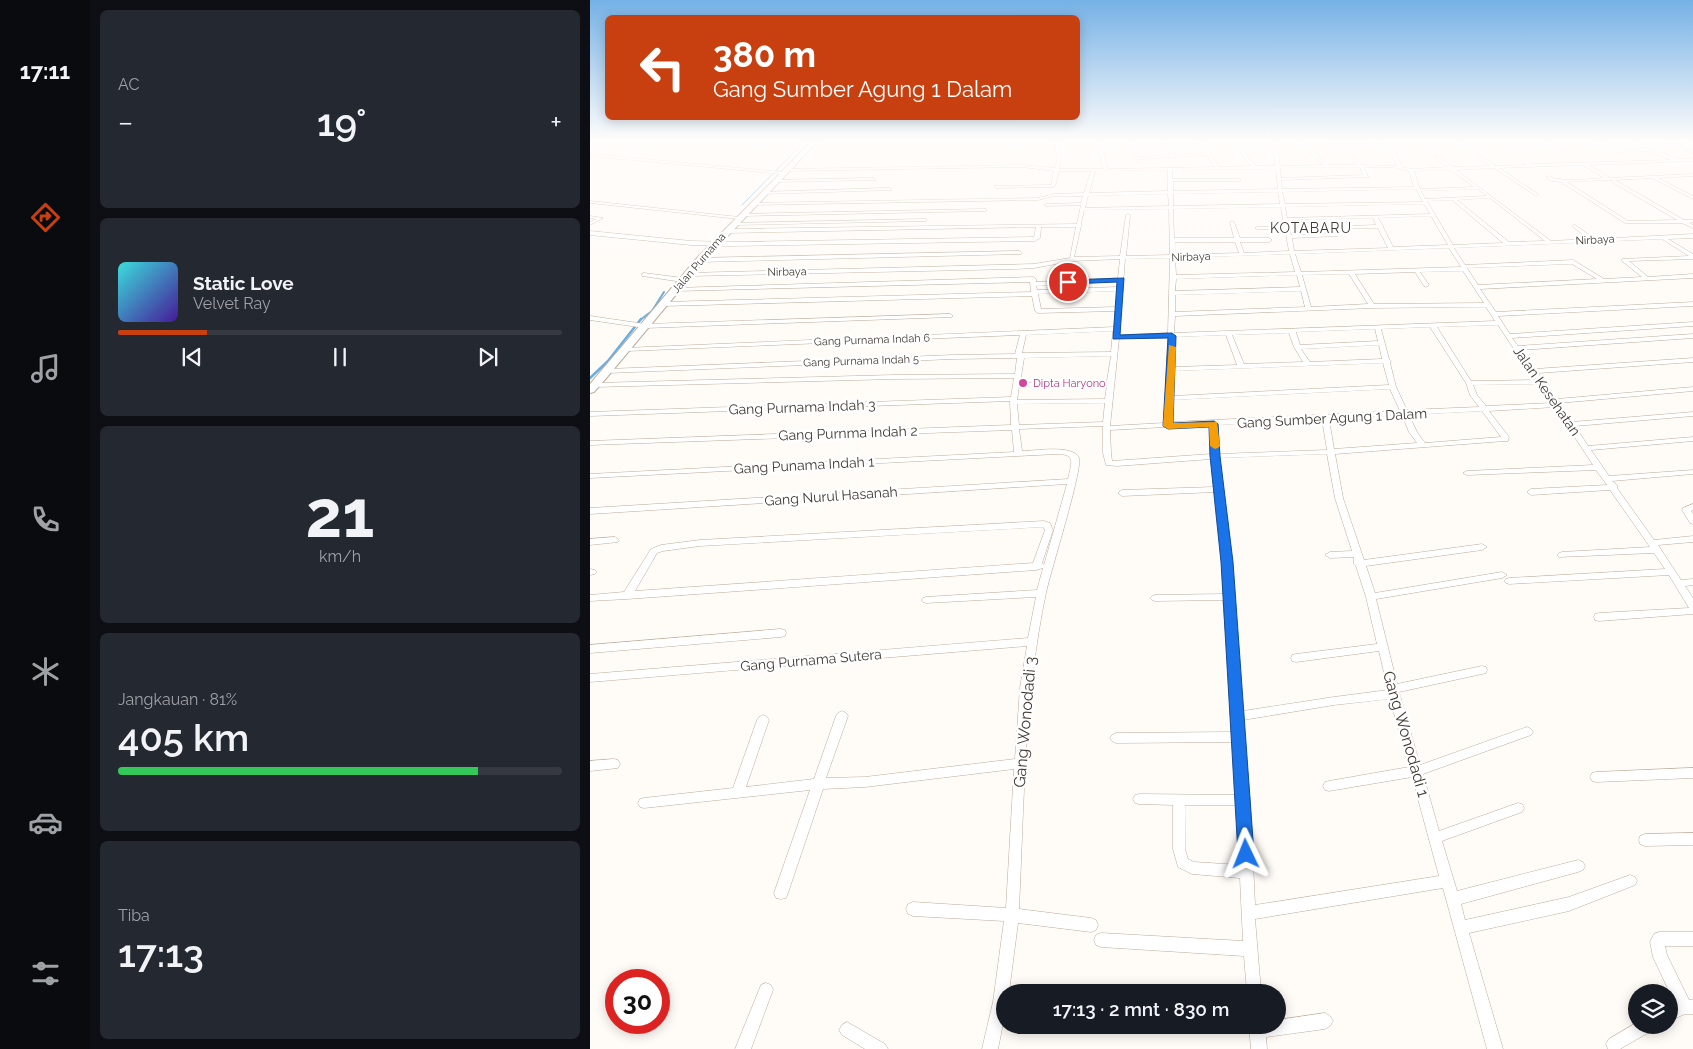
<!DOCTYPE html>
<html lang="id">
<meta charset="utf-8">
<style>
:root{--surface:#171b24;--page:#242831;--text:#f1f3f6;--muted:#9ea1a6;--line:#363941;--accent:#c8400f}
body{margin:0;font-family:Raleway,sans-serif;background:var(--page);color:var(--text);height:100vh;display:flex;flex-direction:column;font-size:19px;white-space:nowrap}
*{box-sizing:border-box;margin:0}
p{font-size:16px;color:var(--muted)}
.icon{flex:none;width:28px;height:28px;fill:none;stroke:currentColor;stroke-width:2;stroke-linecap:round;stroke-linejoin:round}
.map{position:relative;flex:1;overflow:hidden}
.sheet{display:flex;flex-direction:column;gap:10px;padding:10px;background:#0d0f14;width:500px}
.sheet>*{flex:none}
.guide{position:absolute;left:15px;top:15px;width:475px;height:105px;border-radius:8px;box-shadow:0 2px 12px #0003;background:#c8400f;color:#fff;overflow:hidden}
.fabs{position:absolute;left:1038px;top:984px;display:grid;gap:10px}
.fabs a{display:grid;place-items:center;width:50px;height:50px;border-radius:50%;background:var(--surface);box-shadow:0 2px 12px #0003;font-size:25px}
.speed{position:absolute;left:15px;top:969px;display:flex;gap:10px;font-size:25px;font-weight:700;text-align:center}
.speed>*{display:grid;place-content:center;width:65px;height:65px;border-radius:50%;background:var(--surface);box-shadow:0 2px 12px #0003;line-height:1}
.speed .limit{border:8px solid #d22;background:#fff;color:#111}
.pin{position:absolute;display:grid;place-items:center;width:42px;height:42px;color:#fff;margin:-21px;border:2px solid #fff;border-radius:50%;box-shadow:0 1px 5px #0007}
.me{position:absolute;width:55px;margin:-28px;rotate:358deg;stroke-linejoin:round;filter:drop-shadow(0 0 4px #0008)}
.turn{display:flex;align-items:center;gap:18px;height:105px;padding:0 25px;font-size:22px}
.turn .icon{width:65px;height:65px;stroke-width:2.5}
.turn b{display:block;font-size:35px;line-height:42px}
.big{font-size:38px;font-weight:600;line-height:1.1}
.sheet .card{flex:1;display:flex;flex-direction:column;justify-content:center;gap:8px;min-width:0;padding:0 18px;border-radius:8px;background:var(--page)}
.sheet .dial{align-items:center;gap:0}
.dial b{font-size:65px;line-height:1}
.song{display:flex;align-items:center;gap:15px}
.cover{width:60px;height:60px;border-radius:8px;background:linear-gradient(135deg,hsl(180 70% 55%),hsl(260 70% 35%))}
.played{height:5px;border-radius:2px;background:linear-gradient(90deg,var(--accent) 20%,var(--line) 20%)}
.keys{display:flex;justify-content:space-around;direction:ltr}
.heat{display:flex;justify-content:space-between;align-items:center;font-size:28px;direction:ltr}
.charge{height:8px;border-radius:4px;background:linear-gradient(90deg,#34c759 81%,var(--line) 0)}
.trip{position:absolute;left:406px;top:984px;width:290px;height:50px;border-radius:25px;background:var(--surface);box-shadow:0 2px 12px #0003;font-weight:600;line-height:50px;text-align:center}
main{display:flex;flex:1;min-height:0}
.dock{display:flex;flex-direction:column;width:90px;justify-content:space-around;align-items:center;background:#090b0e;color:var(--muted)}
.dock .icon{width:35px;height:35px}
.dock .on{color:var(--accent)}
.dock b{font-size:22px;color:var(--text)}
.map>svg:first-child{display:block}
.lines{fill:none;stroke-linecap:round;stroke-linejoin:round}
.stream-far2{stroke:#69ade3;stroke-width:1}
.stream-far1{stroke:#69ade3;stroke-width:2}
.stream{stroke:#69ade3;stroke-width:2.5}
.street-casing{stroke:#bdac9b;stroke-width:1}
.secondary-casing{stroke:#bdac9b;stroke-width:2}
.street{fill:#fff;fill-rule:evenodd}
.secondary{fill:#fff;fill-rule:evenodd}
.route{fill:#1a73e8;stroke:#114b97}
.slow{fill:#f59e0b}
.hotel-dot{fill:#d1479c;stroke:#fff;stroke-width:2}
.labels{text-anchor:middle;dominant-baseline:central;stroke-width:5;stroke-linejoin:round;paint-order:stroke}
.far-street-label{font-size:11px;fill:#413a32;stroke:#fff}
.far-hotel-label{font-size:11px;fill:#b23c85;stroke:#fff;text-anchor:start}
.far-quarter-label{font-size:14px;letter-spacing:1px;fill:#413a32;stroke:#fff}
.street-label{font-size:14px;fill:#413a32;stroke:#fff}
.near-street-label{font-size:16px;fill:#413a32;stroke:#fff}
</style>
<main>
<nav class="dock">
<b>17:11</b>
<svg class="icon on" aria-label="directions" viewBox="0 0 24 24"><path d="M12 3l9 9-9 9-9-9zM9 14v-3h6M13 9l2 2-2 2"/></svg>
<svg class="icon" aria-label="music" viewBox="0 0 24 24"><path d="M9 18V5l10-2v13"/><circle cx="6" cy="18" r="3"/><circle cx="16" cy="16" r="3"/></svg>
<svg class="icon" aria-label="phone" viewBox="0 0 24 24"><path d="M5 4h4l2 5-3 2q2 4 5 5l2-3 5 2v4C11 20 4 13 5 4z"/></svg>
<svg class="icon" aria-label="climate" viewBox="0 0 24 24"><path d="M12 3v18M4 7l16 10M4 17L20 7"/></svg>
<svg class="icon" aria-label="car" viewBox="0 0 24 24"><path d="M5 17H2v-5l4-1 3-4h7l3 4 3 1v5h-3M9 17h6M6 11h13"/><circle cx="7" cy="17" r="2"/><circle cx="17" cy="17" r="2"/></svg>
<svg class="icon" aria-label="filters" viewBox="0 0 24 24"><path d="M4 7h16M4 17h16"/><circle cx="9" cy="7" r="2"/><circle cx="15" cy="17" r="2"/></svg>
</nav>
<section class="sheet">
<div class="card"><p>AC</p>
<div class="heat"><a>−</a><b class="big">19°</b><a>+</a></div>
</div>
<div class="card">
<div class="song"><i class="cover"></i><div><b>Static Love</b><p>Velvet Ray</p></div></div>
<div class="played"></div>
<div class="keys"><svg class="icon" aria-label="previous" viewBox="0 0 24 24"><path d="M18 5L8 12l10 7zM5 5v14"/></svg><svg class="icon" aria-label="pause" viewBox="0 0 24 24"><path d="M8 5v14M16 5v14"/></svg><svg class="icon" aria-label="next" viewBox="0 0 24 24"><path d="M6 5l10 7-10 7zM19 5v14"/></svg></div>
</div>
<div class="card dial"><b>21</b><p>km/h</p></div>
<div class="card"><p>Jangkauan · 81%</p><b class="big">405 km</b><div class="charge"></div></div>
<div class="card"><p>Tiba</p><b class="big">17:13</b></div>
</section>
<div class="map">
<svg width="1103" height="1049" viewBox="0 0 1103 1049">
<rect width="100%" height="100%" fill="#fffbf7"/>
<g class="lines">
<path class="stream-far2" d="M152,205L214,142"/>
<path class="stream-far1" d="M50,320L62,311L74,292"/>
<path class="stream" d="M0,378L18,361L51,319"/>
<g class="street-casing">
<g id="street">
<path d="M465,142H469L471,160L469,169H513L506,142H510L518,169L625,167L617,155L550,159L551,162L548,163L539,142H543L549,157L580,155L572,142H576L584,155L616,153L608,142H612L620,153H621V155L629,167L661,166L642,142H646L666,166H685L683,142H687L690,166L734,165L708,142H712L739,165H767L741,142L746,143L801,142L812,167L821,169L858,167L844,157L845,155L863,167L900,166L866,142H870L906,166L937,165L924,155L925,153L942,164L1081,160L1060,151L1023,152L1003,142H1007L1024,150L1056,149L1041,142H1045L1088,159H1103V161L999,165L1020,178L1103,174V176L1068,178L1103,196V199L1062,178L1025,180L1094,220H1103V222L1099,223L1103,225V228L1092,223H1035L971,182L961,181L956,177L958,176C974,183 996,179 1014,178L993,165L909,168L948,194V195L946,196L904,168L866,170L961,241L999,239L983,227V225H985L1005,239L1103,234V238L1078,239L1103,254V259L1039,261L1058,277L1103,274V278L890,289L906,312L1103,302V306L908,316L920,334L1103,322V326L922,338L928,346L1103,334V338L931,350L945,369L1103,358V362L948,373L967,399L1103,387V391L969,403L982,422L1103,412V416L985,426L998,446L1103,437V441L1001,450L1019,476L1103,470V474L1022,481L1027,485V488L1064,540L1103,536V542L1068,545L1091,580L1103,579V585L1095,586L1103,598V614L1009,621L1005,620L1004,617L1005,614L1009,613L1099,608L1079,575L919,584L916,583L914,581L916,579L919,578L1075,569L1064,553L969,557L967,555L969,553L972,552L1060,547L1020,490L941,495L937,492L941,489L1017,485L1006,470L877,475L873,473L877,471L1003,465L965,407L899,411L919,437L918,441H915L745,454L753,498L774,560L892,544L897,547L892,550L776,566L785,593L912,572L917,575L912,578L786,599L807,684L892,666L896,667L897,670L896,673L892,674L809,692L830,765L937,727L941,729L943,732L941,735L833,774L849,831L928,803L932,804L934,808L932,812L852,841L867,891L988,860L993,862L995,866L993,870L988,872L871,904L875,920L979,897L1040,875L1045,877L1047,881L1045,885L979,911L879,933L913,1049H897L853,888L665,919L671,992H657L654,956L511,947L506,945L504,940L506,935L511,933L653,941L650,878L602,874L588,867L583,849V805L549,804L545,803L543,799L545,795L549,794L647,795L644,742L526,743L522,741L520,738L522,735L526,733L643,732L633,600L565,601L562,600L560,598L562,596L565,595L633,594L632,562L625,492L532,496L528,493L532,490L624,487L621,459L527,466L516,465L513,453V426L429,429L432,451C445,451 483,444 489,458C493,469 460,573 456,593C434,696 434,805 429,909L501,918L506,920L508,925L506,930L501,932L428,923L419,992H415V1014L408,1049H392L403,1002L414,921L323,916L318,914L316,909L318,904L323,902L416,908L424,769L275,787L233,789L198,893L196,898L191,899L186,898L184,893L220,790L54,808L50,807L48,803L50,799L54,798L143,788L167,720L169,717L173,715L177,717L179,720L156,787L224,779L246,716L248,713L252,711L256,713L258,716L236,778L275,777L425,759L430,688L437,646L0,682V674L438,638L446,597L336,603L333,602L331,600L333,598L336,597L447,590L453,568L446,570L37,599L0,601V595L34,592L61,549L71,545L110,540L454,521L460,523L463,530L452,563L454,565L477,484L0,514V508L478,479C481,464 487,454 467,454L0,478V474L424,452L422,430L0,445V441L421,425L420,401L0,416V412L421,397L424,378L304,379L5,387L2,385L5,383L304,375L425,374L427,358L363,359L18,373L15,371L18,369L363,355L425,354L430,335L37,351L35,350V348L524,327L525,311L448,313L445,311L442,296L74,306L71,304L74,302L441,292L440,282L86,291L83,289L84,288L443,277L446,279V282L528,278L530,259L482,261L444,268L424,269L99,276L97,275V273L444,264L480,258L486,227H451L450,238L445,241L140,246L101,245L0,235V231L101,241L140,242L444,237L446,227L138,233L135,231L138,229L487,224L491,205L456,206L454,205L456,204L491,203L493,196H464L448,200L162,205L160,204L162,203L448,198L464,194L494,193L501,171H469L465,186L463,187L406,188L404,186L461,185L464,171L432,167L196,171L194,170L196,169L432,165L465,168L467,160ZM797,143L807,166L772,165L749,145ZM770,167L773,175L691,178L690,168ZM774,167H802L819,171L824,187L692,189L691,180L778,177ZM686,169L688,189L583,191V181H649L651,180L649,179H582V170ZM578,170V191L499,193L505,171ZM861,170L884,187L830,189L824,171ZM1020,180H1023L1022,182L1087,220L1038,221L977,182ZM826,189L833,202L695,204L692,192ZM888,189L897,196L835,199L831,191ZM688,192L690,204L583,206V194ZM578,194L579,206L495,208L498,196ZM900,198L955,241L919,242L867,200ZM862,200L913,243L863,245L837,201ZM834,204L840,214L697,218L695,207ZM691,207L694,227H667L665,228L667,229H695L699,251L654,253L650,242H679L682,240L679,238H650L644,222L642,221L640,222L644,238H584L583,209ZM579,209L580,255L536,256L540,215L538,214L536,215L530,256L484,257L491,226L492,225L491,224L494,210ZM841,216L858,245L803,247L793,227V226L788,218ZM783,218L786,225L759,226L757,227L759,228H788L798,248L704,251L702,238L748,236L749,235L741,219ZM736,219L743,234L701,235L698,220ZM1072,239L1099,256L1032,259V261L1052,277L1014,279L983,260L875,265L864,248ZM585,242H645L649,253L585,255ZM859,248L871,267L711,272L705,254ZM700,254L705,272L586,275L585,258ZM580,258L578,333L529,335L535,259ZM982,264L1007,279L888,285L877,268ZM873,271L894,303L784,304L765,274L825,272L834,286L836,287L839,285L830,272ZM759,274L778,304L721,307L712,275ZM707,275L710,287L585,291L586,279ZM528,282L527,287L447,290L446,286ZM527,291L526,307L451,309L448,294ZM711,291L715,307L585,312V295ZM896,307L905,321L584,333L585,316L782,308ZM908,325L924,349L947,380L881,381L847,327ZM840,327L876,383L880,395L889,407L817,410L806,387L800,363L801,361L799,359L791,329ZM785,329L788,341L710,345L706,332ZM523,331L521,352L432,353L436,335ZM699,333L704,347L713,362L654,364L642,335ZM636,335L647,365L583,367L584,337ZM578,337L574,423L520,426L529,339ZM789,345L792,359L720,362L711,349ZM521,356L517,381L430,383L434,358ZM793,363L799,385L583,396V371ZM950,384L962,403L896,406L887,395L883,385ZM517,385L515,399L427,400L429,387ZM800,389L810,411L582,422V400ZM515,403L513,422L429,425L427,404ZM892,411L911,437L835,443L827,432L819,415ZM812,415L819,432L827,443L744,449L739,419ZM732,419L737,450L629,454L628,425ZM620,425L621,454L522,461L521,453L520,430L575,427L578,428ZM737,454L745,498L762,551L740,552L735,555L740,558L764,557V564L766,566L776,597L787,644L706,654L702,655L701,658L702,661L706,662L789,651L798,690L744,697L653,711L643,597L642,562L629,458ZM453,527L455,530L443,563L45,591L67,553L73,551L110,546ZM800,699L819,767L739,781L735,782L733,786L735,790L739,791L822,777L849,876L665,905L660,800L653,720L744,705ZM595,805H648L650,865L604,862L598,859L595,849Z"/>
<path d="M954,142H958L977,151L974,152Z"/>
<path d="M1078,142H1082L1103,151V153Z"/>
<path d="M0,154L192,172L194,173L192,174L0,156Z"/>
<path d="M284,178L286,180L184,182L182,181L184,180Z"/>
<path d="M300,188L302,190L173,194L171,193L173,192Z"/>
<path d="M0,201L149,217L151,218L149,219L0,203Z"/>
<path d="M394,209H396V211L152,216L150,215L152,214Z"/>
<path d="M0,216L13,218L0,225V222L6,219L0,218Z"/>
<path d="M334,219H336V221L144,225L142,224L144,223Z"/>
<path d="M429,251L431,252V254L110,262L107,260L110,258Z"/>
<path d="M54,273L93,278L96,280L93,282L52,276V274Z"/>
<path d="M360,314L363,316L362,317L55,328L0,320V316L55,324Z"/>
<path d="M1103,504V510L1101,511L1103,514V524L1100,523L1092,510L1093,508Z"/>
<path d="M25,537L29,540L28,542L0,545V539Z"/>
<path d="M0,569L5,570L7,572L5,574L0,575Z"/>
<path d="M191,629L195,630L196,633L195,636L191,637L0,653V645Z"/>
<path d="M24,759L28,760L30,764L28,768L0,771V761Z"/>
<path d="M1103,768V778L1006,782L1002,781L1000,777L1002,773L1006,772Z"/>
<path d="M1103,833V845L1055,846L1050,844L1049,840L1050,836L1055,834Z"/>
<path d="M1069,932H1103V946H1075L1077,955L1099,1000H1103V1014H1095L1079,1021V1007L1085,1004L1063,957L1060,942L1064,934Z"/>
<path d="M176,983L181,985L183,990L161,1049H145L171,985Z"/>
<path d="M735,1013L740,1016L743,1021L740,1026L735,1029L676,1037L677,1049H661L659,1025H688V1020Z"/>
<path d="M257,1022L295,1044L298,1049H275L252,1035L249,1030L252,1025Z"/>
<path d="M1046,1023V1025H1066L1063,1030L1030,1049H1018L1016,1044L1019,1039Z"/>
</g>
</g>
<g class="secondary-casing">
<path id="secondary" d="M221,142H227L114,261L18,376L4,392L0,393V384L108,257Z"/>
</g>
<use href="#street" class="street"/>
<use href="#secondary" class="secondary"/>
</g>
<linearGradient id="sky" x2="0" y2="1"><stop stop-color="#75b1e6"/><stop offset="0.49" stop-color="#fffdfb"/><stop offset="1" stop-color="#fffdfb" stop-opacity="0"/></linearGradient>
<rect width="1103" height="288" fill="url(#sky)"/>
<path class="route" d="M534,278L530,335L582,333L586,336L583,423L624,421L628,424L630,456L643,562L664,854L662,859L656,862L650,859L648,854L631,562L620,456L619,427L578,429L573,426L578,338L523,339L527,282L478,284L475,282L478,280Z"/>
<path class="slow" d="M579,345L586,347L583,423L627,422L630,446L628,448L625,449L620,446L619,427L578,429L573,426Z"/>
<circle class="hotel-dot" cx="433" cy="383" r="5"/>
<g class="labels">
<g class="far-street-label">
<text transform="translate(1005 240) rotate(-3)">Nirbaya</text>
<text transform="translate(601 257) rotate(-2)">Nirbaya</text>
<text transform="translate(109 263) rotate(-49)">Jalan Purnama</text>
<text transform="translate(197 272) rotate(-1)">Nirbaya</text>
<text transform="translate(282 340) rotate(-2)">Gang Purnama Indah 6</text>
<text transform="translate(271 361) rotate(-2)">Gang Purnama Indah 5</text>
</g>
<g class="far-hotel-label">
<text x="443" y="383">Dipta Haryono</text>
</g>
<g class="far-quarter-label">
<text x="721" y="228">KOTABARU</text>
</g>
<g class="street-label">
<text transform="translate(957 391) rotate(55)">Jalan Kesehatan</text>
<text transform="translate(212 407) rotate(-2)">Gang Purnama Indah 3</text>
<text transform="translate(742 418) rotate(-3)">Gang Sumber Agung 1 Dalam</text>
<text transform="translate(258 433) rotate(-2)">Gang Purnma Indah 2</text>
<text transform="translate(214 465) rotate(-3)">Gang Punama Indah 1</text>
<text transform="translate(241 496) rotate(-4)">Gang Nurul Hasanah</text>
<text transform="translate(221 660) rotate(-5)">Gang Purnama Sutera</text>
</g>
<g class="near-street-label">
<text transform="translate(435 722) rotate(-85)">Gang Wonodadi 3</text>
<text transform="translate(816 734) rotate(74)">Gang Wonodadi 1</text>
</g>
</g>
</svg>
<div class="fabs">
<a><svg class="icon" aria-label="layers" viewBox="0 0 24 24"><path d="M12 4l9 5-9 5-9-5zM3 14l9 5 9-5"/></svg></a>
</div>
<div class="speed"><div class="limit">30</div></div>
<div class="pin" style="left:478px;top:282px;background:#d93025"><svg class="icon" aria-label="arrive" viewBox="0 0 24 24"><path d="M6 21V4h12l-3 4 3 4H6"/></svg></div>
<svg class="me" style="left:656px;top:854px" viewBox="-20 -20 40 40"><path d="M0-17L14 15 0 8-14 15z" fill="#1a73e8" stroke="#fff" stroke-width="4"/></svg>
<div class="trip">17:13 · 2 mnt · 830 m</div>
<div class="guide">
<div class="turn"><svg class="icon" aria-label="left" viewBox="0 0 24 24"><path d="M17 20v-9H6M10 6l-5 5 5 5"/></svg><div><b>380 m</b>Gang Sumber Agung 1 Dalam</div></div>
</div>
</div>
</main>
